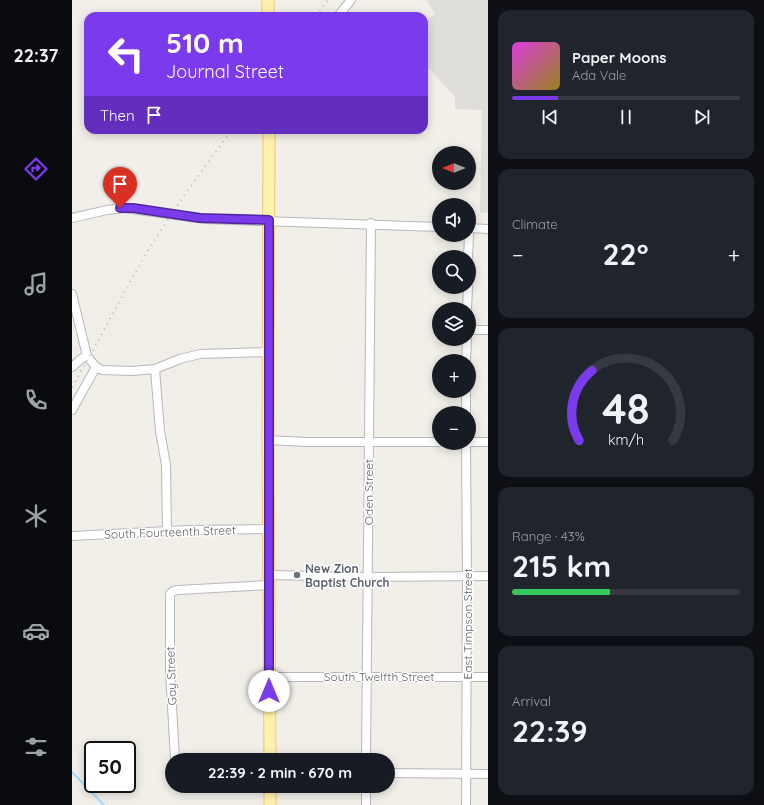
<!DOCTYPE html>
<meta charset="utf-8">
<style>
:root{--surface:#171b24;--page:#20242c;--text:#f1f3f6;--muted:#9ea1a6;--line:#363941;--accent:#7c3aed}
body{margin:0;font-family:Quicksand,sans-serif;background:var(--page);color:var(--text);height:100vh;display:flex;flex-direction:column;font-size:15px;white-space:nowrap}
*{box-sizing:border-box;margin:0}
p{font-size:13px;color:var(--muted)}
.icon{flex:none;width:22px;height:22px;fill:none;stroke:currentColor;stroke-width:2;stroke-linecap:round;stroke-linejoin:round}
.map{position:relative;flex:1;overflow:hidden}
.side{display:flex;flex-direction:column;gap:10px;padding:10px;background:#0d0f14;width:276px}
.side>*{flex:none}
.top-card{position:absolute;left:12px;top:12px;width:344px;height:122px;border-radius:12px;box-shadow:0 2px 10px #0003;background:#7c3aed;color:#fff;overflow:hidden}
.needle{width:26px;rotate:270deg}
.fabs{position:absolute;left:360px;top:146px;display:grid;gap:8px}
.fabs a{display:grid;place-items:center;width:44px;height:44px;border-radius:50%;background:var(--surface);box-shadow:0 2px 10px #0003;font-size:20px}
.speed{position:absolute;left:12px;top:741px;display:flex;gap:8px;font-size:20px;font-weight:700;text-align:center}
.speed>*{display:grid;place-content:center;width:52px;height:52px;border-radius:50%;background:var(--surface);box-shadow:0 2px 10px #0003;line-height:1}
.speed .limit{border:2px solid #111;border-radius:6px;background:#fff;color:#111}
.pin{position:absolute;display:grid;place-items:center;width:34px;height:34px;color:#fff;margin:-41px -17px;border-radius:50% 50% 50% 0;rotate:-45deg;box-shadow:0 0 4px #0007}
.pin .icon{rotate:45deg}
.me{position:absolute;width:44px;margin:-22px;rotate:0deg;stroke-linejoin:round;filter:drop-shadow(0 0 3px #0008)}
.turn{display:flex;align-items:center;gap:14px;height:84px;padding:0 16px;font-size:18px}
.turn .icon{width:52px;height:52px;stroke-width:2.5}
.turn b{display:block;font-size:28px;line-height:34px}
.then{display:flex;align-items:center;height:38px;padding:0 16px;background:#0003;gap:8px;font-size:15px}
.big{font-size:30px;font-weight:800;line-height:1.1}
.side .card{flex:1;display:flex;flex-direction:column;justify-content:center;gap:6px;min-width:0;padding:0 14px;border-radius:12px;background:var(--page)}
.side .dial{align-items:center;gap:0}
.dial svg{height:104px;overflow:visible;fill:none;stroke:var(--line);stroke-width:7;stroke-linecap:round;text-anchor:middle}
.dial text{fill:var(--text);stroke:none}
.song{display:flex;align-items:center;gap:12px}
.cover{width:48px;height:48px;border-radius:6px;background:linear-gradient(135deg,hsl(300 70% 55%),hsl(50 70% 35%))}
.played{height:4px;border-radius:2px;background:linear-gradient(90deg,var(--accent) 20%,var(--line) 20%)}
.keys{display:flex;justify-content:space-around;direction:ltr}
.heat{display:flex;justify-content:space-between;align-items:center;font-size:22px;direction:ltr}
.charge{height:6px;border-radius:3px;background:linear-gradient(90deg,#34c759 43%,var(--line) 0)}
.trip{position:absolute;left:93px;top:753px;width:230px;height:40px;border-radius:20px;background:var(--surface);box-shadow:0 2px 10px #0003;font-weight:800;line-height:40px;text-align:center}
main{display:flex;flex:1;min-height:0}
.dock{display:flex;flex-direction:column;width:72px;justify-content:space-around;align-items:center;background:#090b0e;color:var(--muted)}
.dock .icon{width:28px;height:28px}
.dock .on{color:var(--accent)}
.dock b{font-size:18px;color:var(--text)}
.map>svg:first-child{display:block}
.industrial{fill:#e0deda}
.lines{fill:none;stroke-linecap:round;stroke-linejoin:round}
.stream{stroke:#aadaff;stroke-width:2}
.minor-casing{stroke:#b5b8bc;stroke-width:10}
.major-casing{stroke:#f2c960;stroke-width:13}
.minor{stroke:#fff;stroke-width:8}
.major{stroke:#fff2af;stroke-width:11}
.rail{stroke:#b6b7b8;stroke-width:2;stroke-dasharray:1 5;stroke-linecap:butt}
.route-casing{stroke:#51269a;stroke-width:10}
.route{stroke:#7c3aed;stroke-width:7}
.worship-dot{fill:#6b7280;stroke:#fff;stroke-width:1.5}
.labels{text-anchor:middle;dominant-baseline:central;stroke-width:3;stroke-linejoin:round;paint-order:stroke}
.street-label{font-size:12px;fill:#5f6368;stroke:#fff}
.worship-label{font-size:12px;font-weight:bold;fill:#5b616d;stroke:#fff;text-anchor:start}
</style>
<main>
<nav class="dock">
<b>22:37</b>
<svg class="icon on" aria-label="directions" viewBox="0 0 24 24"><path d="M12 3l9 9-9 9-9-9zM9 14v-3h6M13 9l2 2-2 2"/></svg>
<svg class="icon" aria-label="music" viewBox="0 0 24 24"><path d="M9 18V5l10-2v13"/><circle cx="6" cy="18" r="3"/><circle cx="16" cy="16" r="3"/></svg>
<svg class="icon" aria-label="phone" viewBox="0 0 24 24"><path d="M5 4h4l2 5-3 2q2 4 5 5l2-3 5 2v4C11 20 4 13 5 4z"/></svg>
<svg class="icon" aria-label="climate" viewBox="0 0 24 24"><path d="M12 3v18M4 7l16 10M4 17L20 7"/></svg>
<svg class="icon" aria-label="car" viewBox="0 0 24 24"><path d="M5 17H2v-5l4-1 3-4h7l3 4 3 1v5h-3M9 17h6M6 11h13"/><circle cx="7" cy="17" r="2"/><circle cx="17" cy="17" r="2"/></svg>
<svg class="icon" aria-label="filters" viewBox="0 0 24 24"><path d="M4 7h16M4 17h16"/><circle cx="9" cy="7" r="2"/><circle cx="15" cy="17" r="2"/></svg>
</nav>
<div class="map">
<svg width="416" height="805" viewBox="0 0 416 805">
<rect width="100%" height="100%" fill="#f1efe8"/>
<path class="industrial" d="M354,0H416V213H408L410,110L383,109V97L352,63V22L363,14Z"/>
<g class="lines">
<path class="stream" d="M0,772L32,805"/>
<g class="minor-casing">
<g id="minor">
<path d="M266,16L279,0"/>
<path d="M0,218L35,210L52,208L133,219L367,227"/>
<path d="M397,228L416,229"/>
<path d="M396,257L397,235"/>
<path d="M0,294L15,356L24,367L30,370L60,371L83,369L108,359L128,354L196,352"/>
<path d="M395,309L396,287"/>
<path d="M397,330H416"/>
<path d="M394,361L395,339"/>
<path d="M0,367L9,359L15,356"/>
<path d="M83,369L88,431L94,465L95,531"/>
<path d="M0,410L24,367"/>
<path d="M394,413V391"/>
<path d="M196,440L235,442H367"/>
<path d="M397,442H416"/>
<path d="M394,443L395,576L394,805"/>
<path d="M0,536L115,530L196,529"/>
<path d="M197,575L295,577L416,576"/>
<path d="M197,677H416"/>
<path d="M103,760L98,670V594L101,591L106,590L197,585"/>
<path d="M294,760L299,223"/>
<path d="M316,773L416,774"/>
<path d="M294,805V786"/>
</g>
</g>
<g class="major-casing">
<g id="major">
<path d="M196,0V16"/>
<path d="M197,130L196,440L198,760"/>
<path d="M198,786V805"/>
</g>
</g>
<use href="#minor" class="minor"/>
<use href="#major" class="major"/>
<g class="rail">
<path d="M244,16L256,0"/>
<path d="M0,387C26,343 49,297 75,252C101,210 130,170 160,130"/>
</g>
</g>
<g class="lines">
<g class="route-casing">
<path id="route" d="M48,208H61L128,218L197,220V691"/>
</g>
<use href="#route" class="route"/>
</g>
<circle class="worship-dot" cx="225" cy="575" r="4"/>
<g class="labels">
<g class="street-label">
<text transform="translate(296 492) rotate(-90)">Oden Street</text>
<text transform="translate(98 532) rotate(-2)">South Fourteenth Street</text>
<text transform="translate(395 624) rotate(-90)">East Timpson Street</text>
<text transform="translate(99 676) rotate(-92)">Gay Street</text>
<text x="307" y="676">South Twelfth Street</text>
</g>
<g class="worship-label">
<text x="233" y="568">New Zion<tspan x="233" dy="14">Baptist Church</tspan></text>
</g>
</g>
</svg>
<div class="fabs">
<a><svg class="needle" viewBox="-14 -14 28 28"><path d="M0-13l5 13h-10z" fill="#e53935"/><path d="M0 13l5-13h-10z" fill="#9ea1a6"/></svg></a>
<a><svg class="icon" aria-label="sound" viewBox="0 0 24 24"><path d="M4 9h4l5-4v14l-5-4H4zM17 9q2 3 0 6"/></svg></a>
<a><svg class="icon" aria-label="search" viewBox="0 0 24 24"><circle cx="10" cy="10" r="6"/><path d="M15 15l6 6"/></svg></a>
<a><svg class="icon" aria-label="layers" viewBox="0 0 24 24"><path d="M12 4l9 5-9 5-9-5zM3 14l9 5 9-5"/></svg></a>
<a>+</a>
<a>−</a>
</div>
<div class="speed"><div class="limit">50</div></div>
<div class="pin" style="left:48px;top:208px;background:#d93025"><svg class="icon" aria-label="arrive" viewBox="0 0 24 24"><path d="M6 21V4h12l-3 4 3 4H6"/></svg></div>
<svg class="me" style="left:197px;top:691px" viewBox="-20 -20 40 40"><circle r="19" fill="#fff"/><path d="M0-13L10 11 0 6-10 11z" fill="#7c3aed"/></svg>
<div class="trip">22:39 · 2 min · 670 m</div>
<div class="top-card">
<div class="turn"><svg class="icon" aria-label="left" viewBox="0 0 24 24"><path d="M17 20v-9H6M10 6l-5 5 5 5"/></svg><div><b>510 m</b>Journal Street</div></div>
<div class="then">Then<svg class="icon" aria-label="arrive" viewBox="0 0 24 24"><path d="M6 21V4h12l-3 4 3 4H6"/></svg></div>
</div>
</div>
<section class="side">
<div class="card">
<div class="song"><i class="cover"></i><div><b>Paper Moons</b><p>Ada Vale</p></div></div>
<div class="played"></div>
<div class="keys"><svg class="icon" aria-label="previous" viewBox="0 0 24 24"><path d="M18 5L8 12l10 7zM5 5v14"/></svg><svg class="icon" aria-label="pause" viewBox="0 0 24 24"><path d="M8 5v14M16 5v14"/></svg><svg class="icon" aria-label="next" viewBox="0 0 24 24"><path d="M6 5l10 7-10 7zM19 5v14"/></svg></div>
</div>
<div class="card"><p>Climate</p>
<div class="heat"><a>−</a><b class="big">22°</b><a>+</a></div>
</div>
<div class="card dial"><svg viewBox="0 0 100 80">
<path d="M14 69A42 42 0 1 1 86 69"/>
<path d="M14 69A42 42 0 0 1 24 15" stroke="#7c3aed"/>
<text x="50" y="56" font-size="32" font-weight="700">48</text>
<text x="50" y="72" font-size="11">km/h</text>
</svg></div>
<div class="card"><p>Range · 43%</p><b class="big">215 km</b><div class="charge"></div></div>
<div class="card"><p>Arrival</p><b class="big">22:39</b></div>
</section>
</main>
